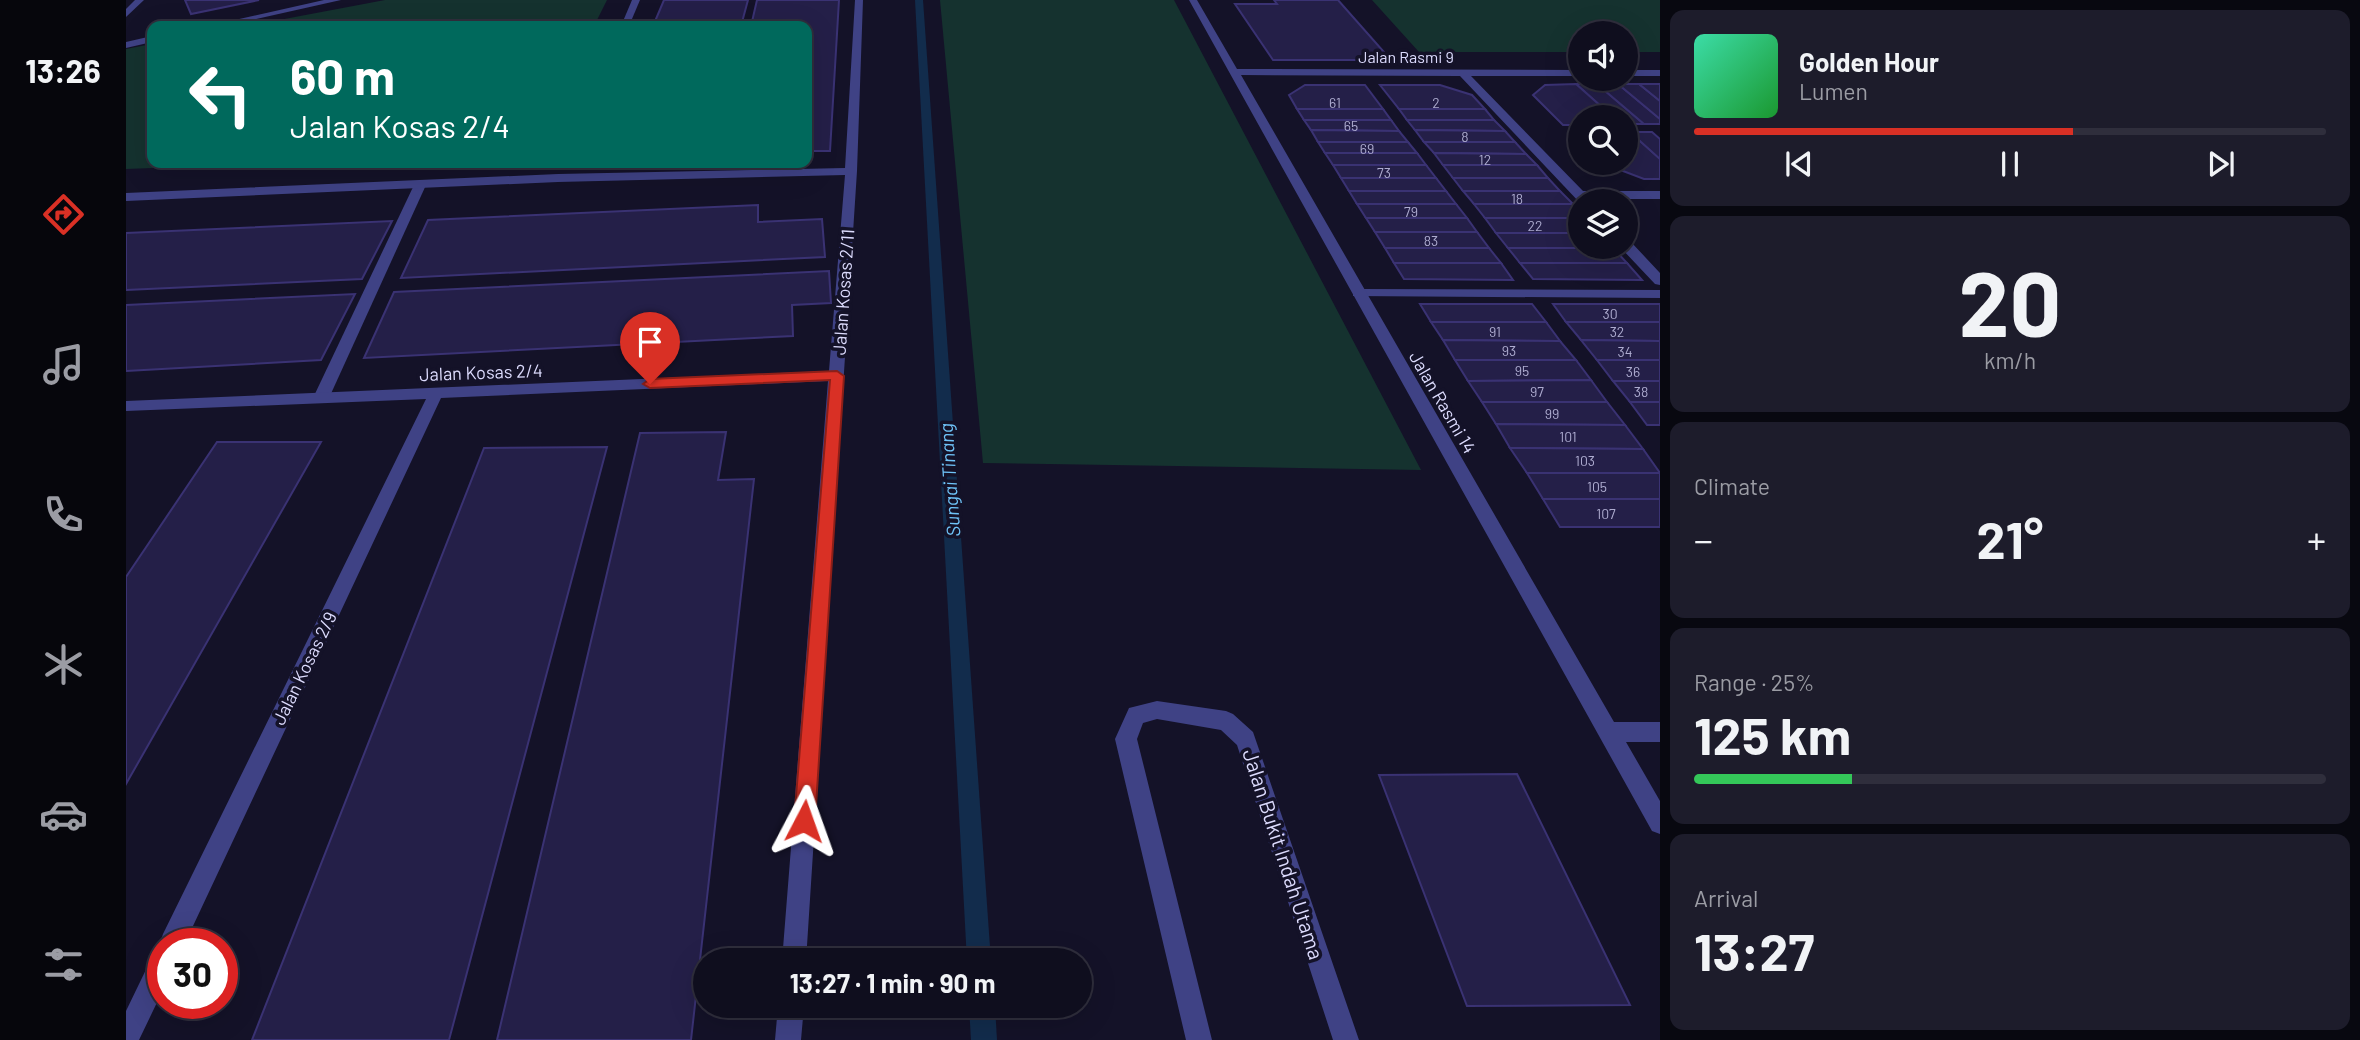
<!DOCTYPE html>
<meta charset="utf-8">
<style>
:root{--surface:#0f0e1e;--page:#1d1c2b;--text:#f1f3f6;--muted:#9b9ca4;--line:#2f2e3c;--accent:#d93025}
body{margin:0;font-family:Barlow,sans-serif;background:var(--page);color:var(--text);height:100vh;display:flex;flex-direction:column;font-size:26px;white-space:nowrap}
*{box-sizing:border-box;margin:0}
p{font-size:23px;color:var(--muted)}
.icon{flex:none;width:38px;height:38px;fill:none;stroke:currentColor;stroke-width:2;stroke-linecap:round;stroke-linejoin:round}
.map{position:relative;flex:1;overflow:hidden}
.side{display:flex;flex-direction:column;gap:10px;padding:10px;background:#080810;width:700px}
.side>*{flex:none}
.top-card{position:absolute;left:21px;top:21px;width:665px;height:147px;border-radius:14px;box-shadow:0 7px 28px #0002,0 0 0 2px var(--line);background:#00695c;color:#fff;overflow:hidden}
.controls{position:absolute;left:1442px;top:21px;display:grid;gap:14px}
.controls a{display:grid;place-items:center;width:70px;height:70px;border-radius:50%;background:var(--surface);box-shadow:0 7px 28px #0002,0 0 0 2px var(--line);font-size:35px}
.speed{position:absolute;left:21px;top:928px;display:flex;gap:14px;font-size:35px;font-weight:700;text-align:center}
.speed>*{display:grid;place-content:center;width:91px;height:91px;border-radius:50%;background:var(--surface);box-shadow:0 7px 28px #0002,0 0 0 2px var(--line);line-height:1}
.speed .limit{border:10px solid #d22;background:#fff;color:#111}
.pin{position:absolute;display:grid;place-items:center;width:60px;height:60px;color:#fff;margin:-72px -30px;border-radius:50% 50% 50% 0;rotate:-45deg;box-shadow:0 0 7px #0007}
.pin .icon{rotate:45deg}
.me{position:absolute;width:77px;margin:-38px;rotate:4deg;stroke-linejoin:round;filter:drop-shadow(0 0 5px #0008)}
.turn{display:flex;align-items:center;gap:24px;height:147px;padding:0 28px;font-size:32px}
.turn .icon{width:91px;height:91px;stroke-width:2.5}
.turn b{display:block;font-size:49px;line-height:60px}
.big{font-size:52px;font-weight:700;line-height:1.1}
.side .widget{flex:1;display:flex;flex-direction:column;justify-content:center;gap:10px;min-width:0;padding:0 24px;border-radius:14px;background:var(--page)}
.side .dial{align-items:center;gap:0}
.dial b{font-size:91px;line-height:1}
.song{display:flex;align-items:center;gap:21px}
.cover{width:84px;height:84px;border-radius:10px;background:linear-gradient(135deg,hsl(160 70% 55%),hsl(130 70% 35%))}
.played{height:7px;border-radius:4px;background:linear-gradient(90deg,var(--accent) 60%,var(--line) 60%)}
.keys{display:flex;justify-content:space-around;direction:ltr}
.heat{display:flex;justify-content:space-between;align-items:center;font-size:38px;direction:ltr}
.charge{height:10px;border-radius:5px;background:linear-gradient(90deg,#34c759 25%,var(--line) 0)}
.trip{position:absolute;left:567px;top:948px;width:399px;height:70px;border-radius:35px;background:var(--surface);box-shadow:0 7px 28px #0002,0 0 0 2px var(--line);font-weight:700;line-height:70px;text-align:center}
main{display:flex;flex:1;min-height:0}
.dock{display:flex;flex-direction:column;width:126px;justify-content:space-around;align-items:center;background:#06060c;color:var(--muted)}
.dock .icon{width:49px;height:49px}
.dock .selected{color:var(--accent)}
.dock b{font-size:32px;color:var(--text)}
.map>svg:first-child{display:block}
.green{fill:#15322f}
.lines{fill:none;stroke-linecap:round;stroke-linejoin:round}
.stream{fill:#122c4c;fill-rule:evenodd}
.building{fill:#241f48;stroke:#3a3273;stroke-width:2}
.service{fill:#3f4285;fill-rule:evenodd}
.minor{fill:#3f4285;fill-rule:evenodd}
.tertiary{fill:#3f4285;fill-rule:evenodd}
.route{fill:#d93025;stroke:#8d1f18;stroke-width:2}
.labels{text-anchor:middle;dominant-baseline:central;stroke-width:7;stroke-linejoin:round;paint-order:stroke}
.number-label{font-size:14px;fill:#aeacd0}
.far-street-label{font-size:16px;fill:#dcdbfd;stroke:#141228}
.street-label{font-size:18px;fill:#dcdbfd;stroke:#141228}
.water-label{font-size:19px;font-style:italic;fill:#6fc3f8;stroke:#141228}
.near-street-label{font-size:21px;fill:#dcdbfd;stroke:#141228}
</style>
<main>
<nav class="dock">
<b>13:26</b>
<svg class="icon selected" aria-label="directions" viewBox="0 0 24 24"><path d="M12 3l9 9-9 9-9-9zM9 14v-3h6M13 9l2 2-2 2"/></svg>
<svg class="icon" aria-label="music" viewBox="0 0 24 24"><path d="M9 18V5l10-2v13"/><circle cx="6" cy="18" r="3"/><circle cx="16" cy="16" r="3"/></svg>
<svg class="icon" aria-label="phone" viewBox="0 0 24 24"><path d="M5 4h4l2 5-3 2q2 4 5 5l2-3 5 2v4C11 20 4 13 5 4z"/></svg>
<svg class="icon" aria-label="climate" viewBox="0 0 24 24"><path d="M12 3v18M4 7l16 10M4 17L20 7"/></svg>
<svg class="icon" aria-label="car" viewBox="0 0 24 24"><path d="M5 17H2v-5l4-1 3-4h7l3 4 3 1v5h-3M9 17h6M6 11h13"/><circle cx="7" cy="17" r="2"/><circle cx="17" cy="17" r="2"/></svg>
<svg class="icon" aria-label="filters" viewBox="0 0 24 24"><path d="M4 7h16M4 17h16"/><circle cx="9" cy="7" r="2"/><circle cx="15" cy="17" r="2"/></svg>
</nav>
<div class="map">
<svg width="1534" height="1040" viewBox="0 0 1534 1040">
<rect width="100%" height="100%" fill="#141228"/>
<g class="green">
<path d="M259,0H481L468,26H121Z"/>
<path d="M814,0H1048L1295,470L857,463Z"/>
<path d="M1246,0H1534V52H1500V33H1454V52H1293Z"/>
<path d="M26,44V163H154L0,169V49Z"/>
</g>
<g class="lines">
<g class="stream">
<path d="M789,0H797L865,961H841Z"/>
<path d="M843,1006H869L871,1040H845Z"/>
</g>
</g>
<g class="building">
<path d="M59,0H133L65,14Z"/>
<path d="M538,0H622L615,26H527Z"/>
<path d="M631,0H713L704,151H681V26H625Z"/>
<path d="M1148,0H1212L1265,60H1147L1109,4H1151Z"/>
<path d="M1450,84H1471L1518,124H1500V117H1487Z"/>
<path d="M1450,84L1487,117H1454V125H1437L1407,95L1419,85Z"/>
<path d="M1471,84H1492L1534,119V124H1518Z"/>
<path d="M1492,84H1513L1534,101V119Z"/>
<path d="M1513,84H1534V101Z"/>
<path d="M1179,85H1239L1257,109H1171L1163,95Z"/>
<path d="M1254,85H1314L1346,95L1359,109H1273Z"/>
<path d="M1171,109H1257L1265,120H1178Z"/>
<path d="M1273,109H1359L1368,120H1281Z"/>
<path d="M1178,120H1265L1273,131L1185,130Z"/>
<path d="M1281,120H1368L1379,131L1289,130Z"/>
<path d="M1185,130L1273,131L1282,142H1192Z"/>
<path d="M1289,130L1379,131L1389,142H1298Z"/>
<path d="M1500,132H1504L1534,159V179H1518L1476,163H1500Z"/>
<path d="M1504,132H1526L1534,139V159Z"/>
<path d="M1192,142H1282L1291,153H1199Z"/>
<path d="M1298,142H1389L1400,154L1308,153Z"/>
<path d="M1199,153H1291L1300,165H1207Z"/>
<path d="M1308,153L1400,154L1411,165H1317Z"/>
<path d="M1207,165H1300L1310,178H1215Z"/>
<path d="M1317,165H1411L1422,178H1327Z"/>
<path d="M1215,178H1310L1320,191H1223Z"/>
<path d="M1327,178H1422L1434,191H1337Z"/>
<path d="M1223,191H1320L1330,204H1231Z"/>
<path d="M1337,191H1434L1447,204H1348Z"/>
<path d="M1231,204H1330L1341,218H1240Z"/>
<path d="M1348,204H1447L1454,212V218H1359Z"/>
<path d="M632,205V222L696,219L699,257L275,278L302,220Z"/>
<path d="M1240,218H1341L1351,232H1249Z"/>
<path d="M1359,218H1454V233H1370Z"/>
<path d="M266,221L236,279L0,290V233Z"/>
<path d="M1249,232H1351L1363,248H1259Z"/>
<path d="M1370,233H1454V247L1487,248H1382Z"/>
<path d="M1259,248H1363L1375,263H1268Z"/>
<path d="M1382,248H1487L1501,263H1394Z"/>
<path d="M1268,263H1375L1387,280L1278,279Z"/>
<path d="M1394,263H1501L1516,280L1407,279Z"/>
<path d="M703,271L705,303L666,305L667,336L238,358L268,292Z"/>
<path d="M229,294L195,360L0,371V305Z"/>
<path d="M1294,304H1406L1420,322H1305Z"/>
<path d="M1427,304H1534V322H1440Z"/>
<path d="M1305,322H1420L1434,341L1317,340Z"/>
<path d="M1440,322H1534V341L1455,340Z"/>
<path d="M1317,340L1434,341L1450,360H1329Z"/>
<path d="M1455,340L1534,341V360H1471Z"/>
<path d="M1329,360H1450L1465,380L1342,381Z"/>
<path d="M1471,360H1534V381H1487Z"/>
<path d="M1465,380L1481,402H1356L1342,381Z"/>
<path d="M1487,381H1534V402H1504Z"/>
<path d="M1356,402H1481L1499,425L1370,424Z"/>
<path d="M1504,402H1534V425H1521Z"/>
<path d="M1370,424L1499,425L1517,449L1384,448Z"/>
<path d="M600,432L592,480L628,479L565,1040H371L514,433Z"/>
<path d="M91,442H195L0,784V577Z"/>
<path d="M481,447L323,1040H126L358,448Z"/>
<path d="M1384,448L1517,449L1534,473H1401Z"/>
<path d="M1401,473H1534V499H1417Z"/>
<path d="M1417,499H1534V527H1434Z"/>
<path d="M1391,774L1504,1005L1341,1006L1253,775Z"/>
</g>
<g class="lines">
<g class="service">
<path d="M294,181L300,185L203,398L200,402H190L187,398L288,185Z"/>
<path d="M1232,289L1534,290V298L1227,296V290Z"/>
</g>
<g class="minor">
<path d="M9,0H18L0,17V9Z"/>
<path d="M198,0H215L99,26H82Z"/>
<path d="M506,0H514L503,26H495Z"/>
<path d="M729,0H737L731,171L680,961H656L702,381L315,398L59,943H37V990L13,1040H0V1011L28,953L37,950L34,943L37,934L300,399L0,411V401L703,371L719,175L432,182L0,201V193L432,174L719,168Z"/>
<path d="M1063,0H1071L1111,69L1454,70V76H1345L1457,191H1534V199H1463L1465,201L1454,203L1334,76L1115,75L1488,722H1534V742H1500L1534,801V834L1526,831Z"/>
<path d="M26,36V42L0,48V42Z"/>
<rect x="1500" y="70" width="34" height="6"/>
<path d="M1500,241L1505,242L1534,273V285L1529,284L1495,248L1500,247Z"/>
<path d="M652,1006H678L675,1040H649Z"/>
</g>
<path class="tertiary" d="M1031,701L1100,711L1107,714L1127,732L1233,1040H1207L1111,745L1095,730L1031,719L1017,723L1011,739L1086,1040H1060L989,739L1003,708Z"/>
</g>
<path class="route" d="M711,371L718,376L689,821L686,829L678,832L671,829L668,821L704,380L524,388L517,384L524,379Z"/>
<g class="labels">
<g class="number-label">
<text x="1209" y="102">61</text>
<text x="1310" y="102">2</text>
<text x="1225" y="125">65</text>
<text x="1339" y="136">8</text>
<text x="1241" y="148">69</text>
<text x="1359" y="159">12</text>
<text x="1258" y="172">73</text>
<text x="1391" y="198">18</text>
<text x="1285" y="211">79</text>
<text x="1409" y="225">22</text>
<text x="1305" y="240">83</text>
<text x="1484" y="313">30</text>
<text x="1369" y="331">91</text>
<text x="1491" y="331">32</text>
<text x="1383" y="350">93</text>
<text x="1499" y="351">34</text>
<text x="1396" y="370">95</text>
<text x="1507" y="371">36</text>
<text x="1411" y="391">97</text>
<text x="1515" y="391">38</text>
<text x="1426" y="413">99</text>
<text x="1442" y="436">101</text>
<text x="1459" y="460">103</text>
<text x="1471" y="486">105</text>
<text x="1480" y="513">107</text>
</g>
<g class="far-street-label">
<text x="1280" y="56">Jalan Rasmi 9</text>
</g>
<g class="street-label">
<text transform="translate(717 292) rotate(-86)">Jalan Kosas 2/11</text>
<text transform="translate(355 372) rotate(-2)">Jalan Kosas 2/4</text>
<text transform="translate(1317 402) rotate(60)">Jalan Rasmi 14</text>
<text transform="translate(178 668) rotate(-64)">Jalan Kosas 2/9</text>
</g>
<g class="water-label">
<text transform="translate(823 480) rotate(-94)">Sungai Tinang</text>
</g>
<g class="near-street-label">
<text transform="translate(1158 854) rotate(72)">Jalan Bukit Indah Utama</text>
</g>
</g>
</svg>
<div class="controls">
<a><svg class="icon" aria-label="sound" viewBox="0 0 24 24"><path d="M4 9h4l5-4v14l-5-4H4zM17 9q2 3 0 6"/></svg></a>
<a><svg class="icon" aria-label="search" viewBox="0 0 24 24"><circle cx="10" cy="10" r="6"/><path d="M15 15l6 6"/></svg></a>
<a><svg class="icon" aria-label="layers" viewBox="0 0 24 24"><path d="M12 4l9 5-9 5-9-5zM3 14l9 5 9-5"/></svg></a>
</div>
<div class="speed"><div class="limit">30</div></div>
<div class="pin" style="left:524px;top:384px;background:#d93025"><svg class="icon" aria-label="arrive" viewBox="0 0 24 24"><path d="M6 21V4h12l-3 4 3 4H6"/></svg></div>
<svg class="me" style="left:678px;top:821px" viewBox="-20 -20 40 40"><path d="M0-17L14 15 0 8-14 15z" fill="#d93025" stroke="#fff" stroke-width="4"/></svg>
<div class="trip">13:27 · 1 min · 90 m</div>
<div class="top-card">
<div class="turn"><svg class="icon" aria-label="left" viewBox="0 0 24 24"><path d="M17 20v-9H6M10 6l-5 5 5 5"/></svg><div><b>60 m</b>Jalan Kosas 2/4</div></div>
</div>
</div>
<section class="side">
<div class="widget">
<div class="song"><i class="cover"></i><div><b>Golden Hour</b><p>Lumen</p></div></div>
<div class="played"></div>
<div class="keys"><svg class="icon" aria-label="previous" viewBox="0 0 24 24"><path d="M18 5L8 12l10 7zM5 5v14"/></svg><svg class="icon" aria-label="pause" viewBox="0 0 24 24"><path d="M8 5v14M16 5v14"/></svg><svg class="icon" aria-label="next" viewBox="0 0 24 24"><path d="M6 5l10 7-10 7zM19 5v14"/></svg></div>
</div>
<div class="widget dial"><b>20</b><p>km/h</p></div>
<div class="widget"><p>Climate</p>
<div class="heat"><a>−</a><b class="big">21°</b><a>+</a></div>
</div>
<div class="widget"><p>Range · 25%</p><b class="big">125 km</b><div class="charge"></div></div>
<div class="widget"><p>Arrival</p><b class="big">13:27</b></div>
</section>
</main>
